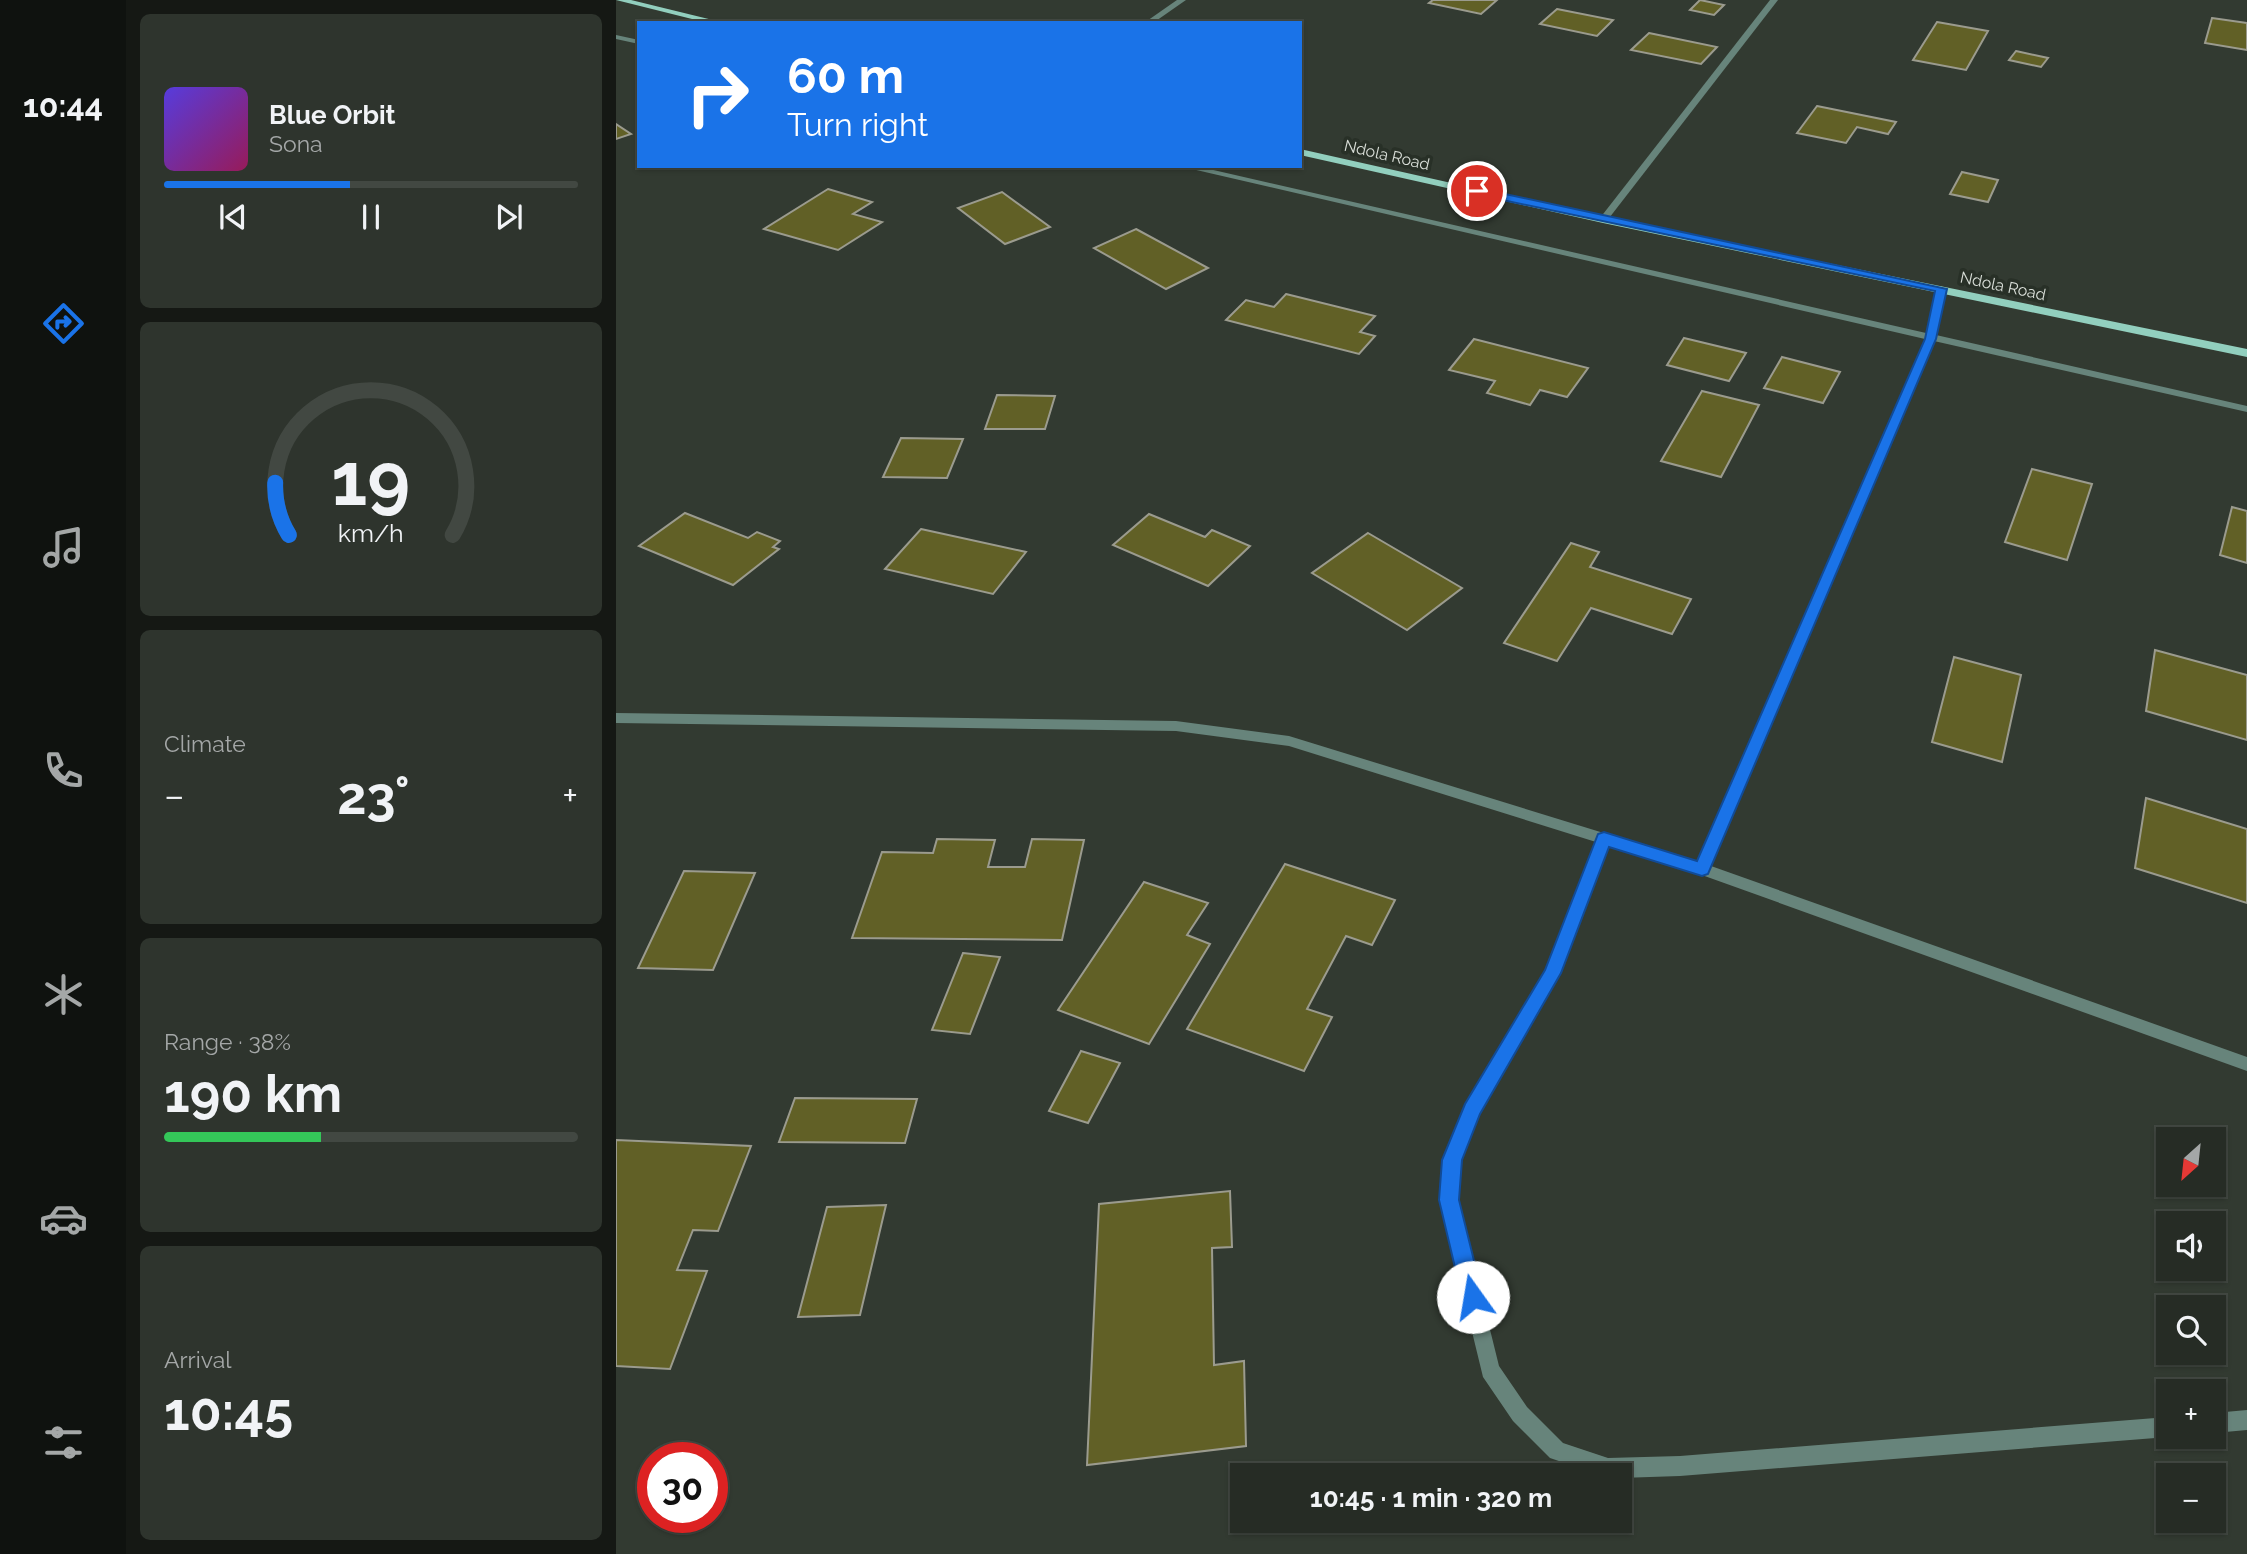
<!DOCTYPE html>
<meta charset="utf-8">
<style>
:root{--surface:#262c25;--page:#2e342d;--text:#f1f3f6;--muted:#a4a7a7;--line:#424842;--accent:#1a73e8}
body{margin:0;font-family:Raleway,sans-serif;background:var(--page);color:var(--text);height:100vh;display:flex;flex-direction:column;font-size:26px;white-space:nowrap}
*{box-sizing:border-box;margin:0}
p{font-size:23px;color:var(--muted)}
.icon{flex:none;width:38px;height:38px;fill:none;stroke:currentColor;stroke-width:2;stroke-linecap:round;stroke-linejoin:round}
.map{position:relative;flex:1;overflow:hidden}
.panel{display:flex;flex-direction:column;gap:14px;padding:14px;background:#151814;width:490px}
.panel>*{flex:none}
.hud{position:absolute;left:21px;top:21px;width:665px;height:147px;border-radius:0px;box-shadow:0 2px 5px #0004,0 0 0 2px var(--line);background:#1a73e8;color:#fff;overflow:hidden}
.needle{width:46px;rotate:207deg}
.tools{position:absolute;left:1540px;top:1127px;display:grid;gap:14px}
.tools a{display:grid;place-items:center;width:70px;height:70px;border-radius:0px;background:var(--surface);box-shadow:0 2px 5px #0004,0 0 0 2px var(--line);font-size:35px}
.speed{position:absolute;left:21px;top:1442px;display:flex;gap:14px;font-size:35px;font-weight:700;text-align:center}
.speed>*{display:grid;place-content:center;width:91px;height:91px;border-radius:50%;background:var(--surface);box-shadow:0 2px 5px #0004,0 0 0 2px var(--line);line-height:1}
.speed .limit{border:10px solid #d22;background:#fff;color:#111}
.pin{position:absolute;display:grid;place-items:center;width:60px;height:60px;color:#fff;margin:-30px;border:4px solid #fff;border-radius:50%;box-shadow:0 2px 7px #0007}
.me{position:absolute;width:77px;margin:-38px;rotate:347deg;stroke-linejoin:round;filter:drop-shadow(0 0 5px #0008)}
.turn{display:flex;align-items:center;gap:24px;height:147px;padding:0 35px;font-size:32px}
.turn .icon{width:91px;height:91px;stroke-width:2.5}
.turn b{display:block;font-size:49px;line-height:60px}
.big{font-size:52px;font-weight:700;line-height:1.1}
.panel .tile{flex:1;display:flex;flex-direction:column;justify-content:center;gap:10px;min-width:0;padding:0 24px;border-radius:10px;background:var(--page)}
.panel .dial{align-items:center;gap:0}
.dial svg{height:182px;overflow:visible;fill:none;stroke:var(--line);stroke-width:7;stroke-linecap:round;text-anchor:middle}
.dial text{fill:var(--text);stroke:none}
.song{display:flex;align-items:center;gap:21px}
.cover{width:84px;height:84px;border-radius:10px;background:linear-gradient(135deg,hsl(250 70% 55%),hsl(330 70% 35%))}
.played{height:7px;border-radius:4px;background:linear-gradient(90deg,var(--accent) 45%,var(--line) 45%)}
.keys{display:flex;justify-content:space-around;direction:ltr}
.heat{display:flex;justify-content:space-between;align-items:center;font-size:38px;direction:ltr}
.charge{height:10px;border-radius:5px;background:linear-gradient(90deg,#34c759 38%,var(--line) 0)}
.trip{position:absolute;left:614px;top:1463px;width:402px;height:70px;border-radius:0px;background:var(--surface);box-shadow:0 2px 5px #0004,0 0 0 2px var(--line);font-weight:700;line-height:70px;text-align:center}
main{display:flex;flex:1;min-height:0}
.tab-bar{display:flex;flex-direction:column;width:126px;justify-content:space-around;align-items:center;background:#0f120f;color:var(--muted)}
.tab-bar .icon{width:49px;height:49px}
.tab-bar .on{color:var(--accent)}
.tab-bar b{font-size:32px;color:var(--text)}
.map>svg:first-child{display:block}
.building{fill:#616026;stroke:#9b9b8e;stroke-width:2}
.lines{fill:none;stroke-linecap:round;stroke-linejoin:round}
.street{fill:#67847b;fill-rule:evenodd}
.primary{fill:#92cfbe;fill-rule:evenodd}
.route{fill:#1a73e8;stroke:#114b97;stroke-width:2}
.labels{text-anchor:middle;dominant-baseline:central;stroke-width:7;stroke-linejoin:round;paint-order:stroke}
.far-street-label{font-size:16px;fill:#d8ddd7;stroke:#283027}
</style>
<main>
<nav class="tab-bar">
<b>10:44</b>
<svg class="icon on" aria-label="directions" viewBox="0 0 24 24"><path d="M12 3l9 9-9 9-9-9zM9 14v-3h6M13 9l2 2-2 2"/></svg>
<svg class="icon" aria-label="music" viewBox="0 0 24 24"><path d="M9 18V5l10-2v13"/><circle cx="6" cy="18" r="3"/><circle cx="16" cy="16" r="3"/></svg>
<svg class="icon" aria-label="phone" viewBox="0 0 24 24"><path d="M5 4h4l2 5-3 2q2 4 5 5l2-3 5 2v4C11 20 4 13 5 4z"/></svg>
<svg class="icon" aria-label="climate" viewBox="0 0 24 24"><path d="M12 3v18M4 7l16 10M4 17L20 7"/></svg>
<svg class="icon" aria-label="car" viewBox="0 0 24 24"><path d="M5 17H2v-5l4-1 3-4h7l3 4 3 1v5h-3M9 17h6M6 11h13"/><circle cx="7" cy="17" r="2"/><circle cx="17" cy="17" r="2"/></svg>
<svg class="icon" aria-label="filters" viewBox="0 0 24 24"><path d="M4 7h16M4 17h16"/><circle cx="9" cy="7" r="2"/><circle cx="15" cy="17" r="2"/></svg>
</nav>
<section class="panel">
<div class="tile">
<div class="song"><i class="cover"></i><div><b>Blue Orbit</b><p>Sona</p></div></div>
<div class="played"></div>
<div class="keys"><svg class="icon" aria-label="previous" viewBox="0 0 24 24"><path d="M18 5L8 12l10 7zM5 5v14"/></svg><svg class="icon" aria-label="pause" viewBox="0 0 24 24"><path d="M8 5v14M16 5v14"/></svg><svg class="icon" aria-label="next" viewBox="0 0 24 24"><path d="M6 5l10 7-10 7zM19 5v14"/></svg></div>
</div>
<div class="tile dial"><svg viewBox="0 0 100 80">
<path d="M14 69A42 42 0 1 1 86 69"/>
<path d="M14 69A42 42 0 0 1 8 46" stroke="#1a73e8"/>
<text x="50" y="56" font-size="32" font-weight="700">19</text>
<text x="50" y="72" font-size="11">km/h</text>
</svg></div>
<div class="tile"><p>Climate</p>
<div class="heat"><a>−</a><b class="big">23°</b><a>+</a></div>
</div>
<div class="tile"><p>Range · 38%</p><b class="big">190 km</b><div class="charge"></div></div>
<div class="tile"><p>Arrival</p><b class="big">10:45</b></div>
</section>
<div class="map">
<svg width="1631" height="1554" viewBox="0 0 1631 1554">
<rect width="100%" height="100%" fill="#323a31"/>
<g class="building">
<path d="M817,0H881L865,14L813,3Z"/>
<path d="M1084,0L1108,5L1098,15L1074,10Z"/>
<path d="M941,9L997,20L981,36L924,24Z"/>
<path d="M1596,18L1631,23V50L1589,43Z"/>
<path d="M1321,22L1372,31L1350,70L1297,60Z"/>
<path d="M1033,33L1101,47L1085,64L1015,50Z"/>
<path d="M1400,51L1432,58L1425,67L1393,60Z"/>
<path d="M1201,106L1280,122L1272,134L1241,127L1230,143L1181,133Z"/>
<path d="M0,124L15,134L0,139Z"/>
<path d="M1346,172L1382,180L1372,202L1334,194Z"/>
<path d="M212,189L256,202L237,214L266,222L222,250L148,229Z"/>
<path d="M386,192L434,227L389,244L342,208Z"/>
<path d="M520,229L592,268L550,289L478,248Z"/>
<path d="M670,294L759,316L744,332L759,336L743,354L610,320L630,300L658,307Z"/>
<path d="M1068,338L1130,353L1113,381L1051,365Z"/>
<path d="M858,339L972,368L951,397L924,390L914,405L871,393L879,381L833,370Z"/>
<path d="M1166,357L1224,372L1207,403L1148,388Z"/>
<path d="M1086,391L1143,405L1105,477L1045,461Z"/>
<path d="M381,395L439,396L429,429H369Z"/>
<path d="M285,438L347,439L331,478L267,477Z"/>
<path d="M1416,469L1476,484L1451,560L1389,542Z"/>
<path d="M1616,507L1631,511V563L1604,555Z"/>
<path d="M69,513L132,538L141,532L164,541L157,547L163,549L117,585L23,546Z"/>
<path d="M533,514L589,537L596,530L634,546L592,586L497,545Z"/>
<path d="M305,529L410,552L377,594L269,569Z"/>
<path d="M752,533L846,588L791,630L696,573Z"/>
<path d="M955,543L983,552L974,567L1075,599L1056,634L975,608L941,661L888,643Z"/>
<path d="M1539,650L1631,675V740L1530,711Z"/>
<path d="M1338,657L1405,675L1386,762L1316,742Z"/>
<path d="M1530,798L1631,829V903L1519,868Z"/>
<path d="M321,839L379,840L372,867H409L416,839L468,840L446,940L236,938L266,852L317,853Z"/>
<path d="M669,864L779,900L756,945L730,936L691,1009L716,1017L688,1071L571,1029Z"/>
<path d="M68,871L139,873L97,970L22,968Z"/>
<path d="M528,882L592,903L571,935L594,944L533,1044L442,1010Z"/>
<path d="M347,953L384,957L354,1034L316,1030Z"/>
<path d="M465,1051L504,1063L472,1123L433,1111Z"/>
<path d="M179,1098L301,1099L289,1143L163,1142Z"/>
<path d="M0,1140L135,1146L102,1231L77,1230L61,1270L91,1271L54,1369L0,1366Z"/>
<path d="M614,1191L616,1247L596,1248L598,1365L628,1361L630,1446L471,1465L483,1204Z"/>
<path d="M270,1205L244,1315L182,1317L211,1207Z"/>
</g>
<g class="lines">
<g class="street">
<path d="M561,0H570L537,23H528Z"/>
<path d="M1154,0H1162L990,222H984V218Z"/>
<path d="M0,35L23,40V44L0,39Z"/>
<path d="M563,166H580L1310,333L1320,289L1325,286L1330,289L1320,335L1631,406V412L1318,341L1095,866L1631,1057V1071L1083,874L993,846L944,973L862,1113L845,1160L842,1200L883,1366L911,1407L947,1443L992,1458L1064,1456L1552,1417V1437L1064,1476L1004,1478V1475H984L934,1458L897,1421L867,1377L824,1200L827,1160L847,1110L929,971L980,842L673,746L560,731L0,723V713L560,721L673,736L1082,862L1309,339Z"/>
<path d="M1631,1410V1430L1598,1433V1413Z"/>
</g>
<g class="primary">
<path d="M0,0H15L109,23H92Z"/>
<path d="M684,149L987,217L1631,349V357L987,223L684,155Z"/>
</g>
</g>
<path class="route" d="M861,188L1331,289L1320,339L1092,874L1086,876L993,847L945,973L864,1114L846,1160L843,1200L867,1297L864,1305L857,1308L849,1305L846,1297L823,1200L826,1160L849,1104L929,970L982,834L988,832L1081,861L1309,339L1319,291L858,194V189Z"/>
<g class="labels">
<g class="far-street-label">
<text transform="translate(771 155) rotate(13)">Ndola Road</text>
<text transform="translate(1387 286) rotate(12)">Ndola Road</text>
</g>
</g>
</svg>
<div class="tools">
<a><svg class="needle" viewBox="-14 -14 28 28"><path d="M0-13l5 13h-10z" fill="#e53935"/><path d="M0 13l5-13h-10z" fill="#a4a7a7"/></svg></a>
<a><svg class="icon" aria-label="sound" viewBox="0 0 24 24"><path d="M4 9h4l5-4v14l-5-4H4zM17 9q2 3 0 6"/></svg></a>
<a><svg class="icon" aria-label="search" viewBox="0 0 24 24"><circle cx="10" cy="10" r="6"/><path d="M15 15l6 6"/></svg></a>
<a>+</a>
<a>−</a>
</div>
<div class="speed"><div class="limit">30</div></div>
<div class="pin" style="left:861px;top:191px;background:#d93025"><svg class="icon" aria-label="arrive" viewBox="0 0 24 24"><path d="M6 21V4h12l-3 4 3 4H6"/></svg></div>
<svg class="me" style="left:857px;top:1297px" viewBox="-20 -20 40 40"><circle r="19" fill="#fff"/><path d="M0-13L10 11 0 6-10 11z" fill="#1a73e8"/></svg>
<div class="trip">10:45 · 1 min · 320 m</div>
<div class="hud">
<div class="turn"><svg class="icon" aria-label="right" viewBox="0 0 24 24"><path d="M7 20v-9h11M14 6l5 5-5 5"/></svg><div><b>60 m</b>Turn right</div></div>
</div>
</div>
</main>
